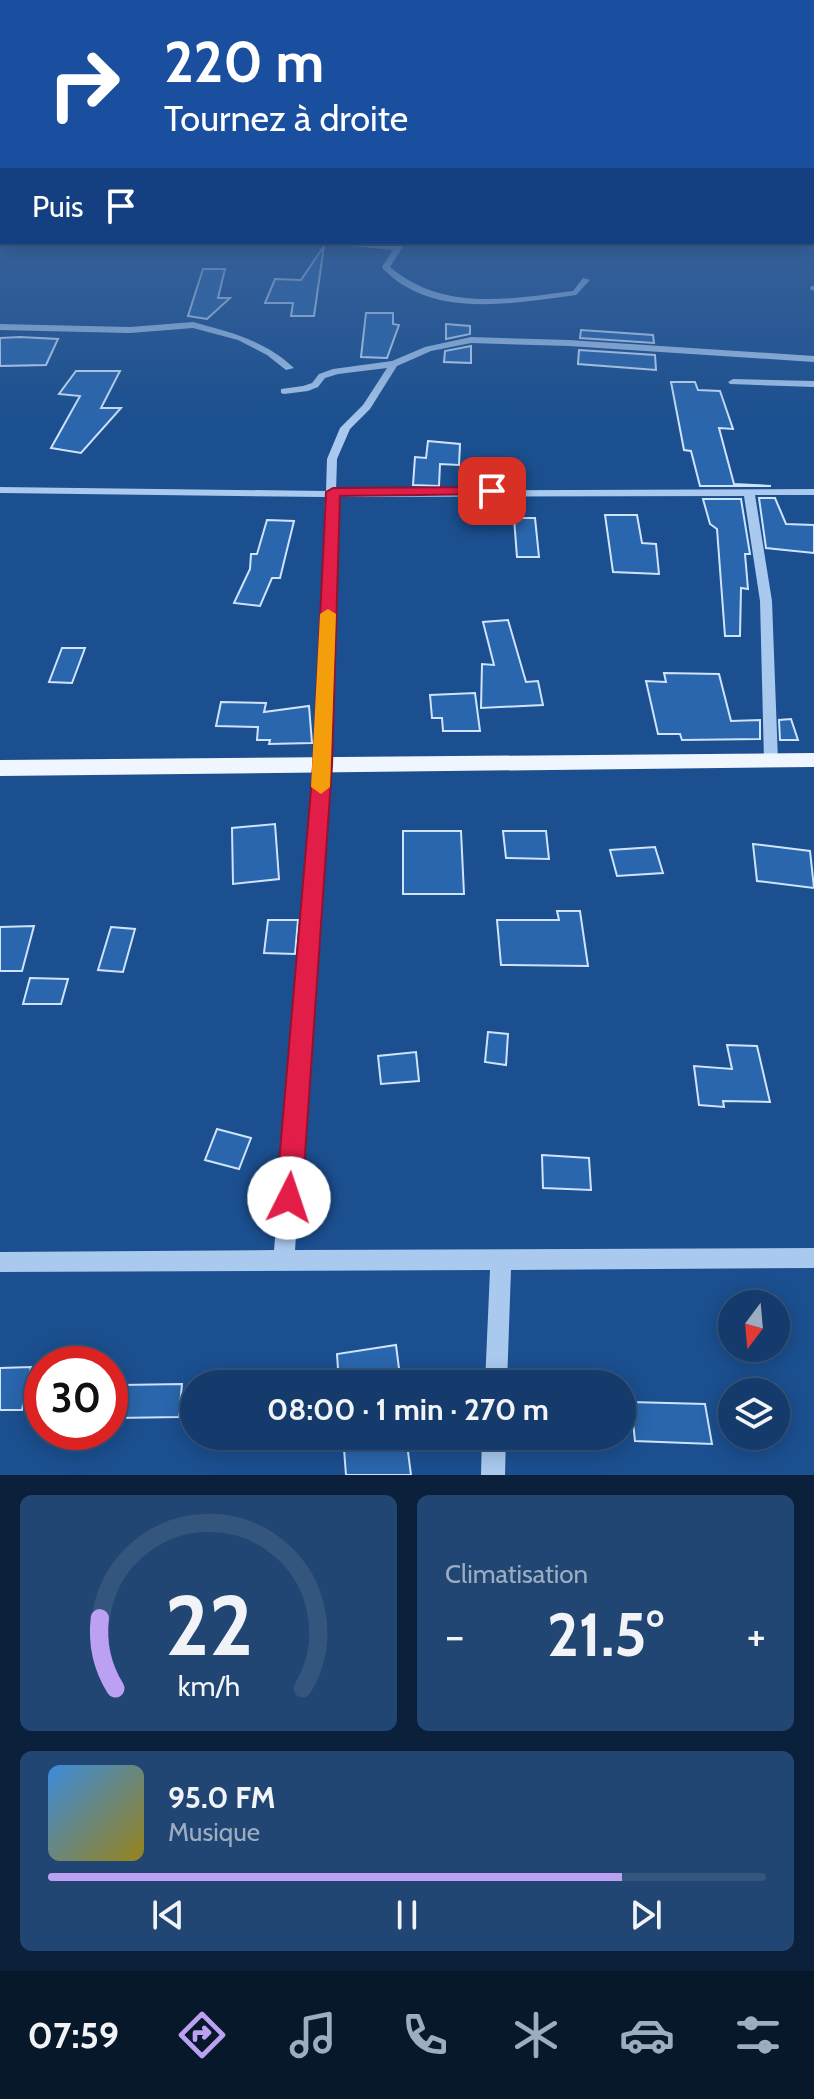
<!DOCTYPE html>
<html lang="fr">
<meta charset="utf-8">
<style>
:root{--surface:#143b6b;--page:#214673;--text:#f1f3f6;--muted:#9dadc1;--line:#33557e;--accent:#bca0f2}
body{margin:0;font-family:Cabin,sans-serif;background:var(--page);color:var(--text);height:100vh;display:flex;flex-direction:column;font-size:30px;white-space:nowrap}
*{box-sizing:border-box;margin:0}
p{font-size:26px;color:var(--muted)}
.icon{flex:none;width:44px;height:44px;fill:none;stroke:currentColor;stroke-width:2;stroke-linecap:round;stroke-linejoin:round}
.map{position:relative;height:1475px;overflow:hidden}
.panel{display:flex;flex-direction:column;gap:20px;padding:20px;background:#0b203b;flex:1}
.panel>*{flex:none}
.top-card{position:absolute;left:0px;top:0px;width:814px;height:244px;box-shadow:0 4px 20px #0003,0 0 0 2px var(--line);background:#1a4fa0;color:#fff;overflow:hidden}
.needle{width:52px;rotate:196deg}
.controls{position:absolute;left:718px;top:1290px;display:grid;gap:16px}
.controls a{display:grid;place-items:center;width:72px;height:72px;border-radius:50%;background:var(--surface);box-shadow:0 4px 20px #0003,0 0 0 2px var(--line);font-size:40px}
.speed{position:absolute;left:24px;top:1346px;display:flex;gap:16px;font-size:40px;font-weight:700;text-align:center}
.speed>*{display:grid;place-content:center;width:104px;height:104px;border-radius:50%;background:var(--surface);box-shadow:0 4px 20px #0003,0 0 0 2px var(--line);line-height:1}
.speed .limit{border:12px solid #d22;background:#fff;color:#111}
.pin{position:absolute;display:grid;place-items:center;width:68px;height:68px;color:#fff;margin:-34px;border-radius:16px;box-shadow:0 4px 12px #0006}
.me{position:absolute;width:88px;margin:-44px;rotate:4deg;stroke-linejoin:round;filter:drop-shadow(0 0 6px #0008)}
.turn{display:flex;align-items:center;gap:28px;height:168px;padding:0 32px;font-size:36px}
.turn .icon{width:104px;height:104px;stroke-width:2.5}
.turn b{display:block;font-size:56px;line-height:68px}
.then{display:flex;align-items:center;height:76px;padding:0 32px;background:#0003;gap:16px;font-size:30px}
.big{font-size:60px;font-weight:800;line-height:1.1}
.panel .tile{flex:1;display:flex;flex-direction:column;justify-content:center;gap:12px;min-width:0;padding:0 28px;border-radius:12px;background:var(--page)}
.panel .dial{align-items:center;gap:0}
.dial svg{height:208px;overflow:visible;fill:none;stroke:var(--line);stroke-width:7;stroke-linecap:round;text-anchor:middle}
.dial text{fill:var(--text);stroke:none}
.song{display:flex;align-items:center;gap:24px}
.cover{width:96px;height:96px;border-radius:12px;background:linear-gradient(135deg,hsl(210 70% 55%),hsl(50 70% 35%))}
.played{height:8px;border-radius:4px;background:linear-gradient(90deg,var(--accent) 80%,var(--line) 80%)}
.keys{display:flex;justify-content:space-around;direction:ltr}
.heat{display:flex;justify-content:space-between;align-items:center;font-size:44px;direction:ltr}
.panel .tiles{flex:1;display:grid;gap:20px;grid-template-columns:1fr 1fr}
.tile:last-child{grid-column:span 2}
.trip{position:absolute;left:180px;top:1370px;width:456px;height:80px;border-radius:40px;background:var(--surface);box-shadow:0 4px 20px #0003,0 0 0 2px var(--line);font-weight:800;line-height:80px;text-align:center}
.tab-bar{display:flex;height:128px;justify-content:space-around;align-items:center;background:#08182b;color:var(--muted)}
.tab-bar .icon{width:56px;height:56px}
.tab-bar .selected{color:var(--accent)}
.tab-bar b{font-size:36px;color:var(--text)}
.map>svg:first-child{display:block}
.building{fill:#2a66ad;stroke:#cfe3fa;stroke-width:2}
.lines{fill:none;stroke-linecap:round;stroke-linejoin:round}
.minor{fill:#a9c9ee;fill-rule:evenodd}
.major{fill:#f0f6ff;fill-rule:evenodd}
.route{fill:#e11d48;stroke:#92132f;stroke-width:2}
.slow{fill:#f59e0b}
</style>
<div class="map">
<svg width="814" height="1475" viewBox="0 0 814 1475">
<rect width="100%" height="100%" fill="#1b4f8f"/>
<g class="building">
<path d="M324,246L314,316H291L293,303H265L275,279L301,280Z"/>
<path d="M203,269H225L218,298H230L207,319L188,316Z"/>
<path d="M366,313H393V324L399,325L387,358L361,357Z"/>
<path d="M446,324L470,326V334L446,339Z"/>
<path d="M581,330L653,335L654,343L580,338Z"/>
<path d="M0,338L20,337L58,339L46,365L0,366Z"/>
<path d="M471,346V363L444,362L445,351Z"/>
<path d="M579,350L655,355L656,370L578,364Z"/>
<path d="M76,371H120L101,408H121L81,453L51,448L80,396L59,394Z"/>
<path d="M671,382H695L698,390L720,391L733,429L719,428L734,484L771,486H700L691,451L684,450Z"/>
<path d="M428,441L460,444L459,465L440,464L439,486L413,485L415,457L426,458Z"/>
<path d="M759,498H775L786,524L814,525V553L766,548Z"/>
<path d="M703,499H741L750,554H745L748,589L741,588L740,636H725L717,529L710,524Z"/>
<path d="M605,515H637L642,543L656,544L659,574L613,572Z"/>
<path d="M514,518H535L539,557H517Z"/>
<path d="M267,520L294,521L280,578H272L260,606L234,603L250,569L251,554H257Z"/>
<path d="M508,620L526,682L538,681L543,705L481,708L482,664L494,665L483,622Z"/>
<path d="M62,648H85L72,683L49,682Z"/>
<path d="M664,673L719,674L731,721L760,720V739L682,740L680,734H658L646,681L666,682Z"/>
<path d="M475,693L480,731H443L442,718H432L430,695Z"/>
<path d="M221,702L266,703L264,712L309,706L312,743L269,744L270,740H257L258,727L216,726Z"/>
<path d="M791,719L798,740H780L779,720Z"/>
<path d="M275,824L279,879L233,884L232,828Z"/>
<path d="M403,831H461L464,894H403Z"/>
<path d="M503,831H546L549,859L506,858Z"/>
<path d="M753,844L810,851L814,888L757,881Z"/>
<path d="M655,847L663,873L617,876L610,850Z"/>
<path d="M557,911H580L588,966L501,965L497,920H559Z"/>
<path d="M268,920H298L295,954L264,953Z"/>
<path d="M34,926L22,971H0V927Z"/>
<path d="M111,927L135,929L123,972L98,970Z"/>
<path d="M30,978L68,979L61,1004H23Z"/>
<path d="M488,1032L508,1034L506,1065L485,1062Z"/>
<path d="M727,1045L757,1046L770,1102L723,1101L724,1107L699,1105L694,1066L732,1069Z"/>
<path d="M416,1052L419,1081L381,1084L378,1056Z"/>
<path d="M217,1129L251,1138L239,1169L205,1160Z"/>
<path d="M542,1155L589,1158L591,1190L543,1188Z"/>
<path d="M396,1345L401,1384H339L337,1354Z"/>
<path d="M31,1367L22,1410H0V1368Z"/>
<path d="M182,1384L179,1417L116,1418L121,1385Z"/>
<path d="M631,1402L705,1404L712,1444L635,1441Z"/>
<path d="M343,1436H406L411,1475H346Z"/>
</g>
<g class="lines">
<g class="minor">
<rect x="0" y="231" width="2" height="4"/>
<path d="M327,242L396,245L398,242H406L390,267C443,312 510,299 573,291L583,278L590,280L576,295C521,302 453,316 403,285C396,281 389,274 383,269L382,267L393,250L331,244Z"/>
<path d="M811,286H814V291L810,289Z"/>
<path d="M193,322C230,332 266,341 294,368L286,370L267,355L238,340L193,328L130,333L0,330V324L130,327Z"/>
<path d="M471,337L569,340L814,356V362L569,346L471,343L431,351L397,366L370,409L350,429L337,459L336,491L814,489V495H755L772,601L778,761L776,765H766L764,761L760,601L744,496L336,497L330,766L295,1250L814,1248V1268L511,1270L507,1384H485L490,1270L0,1272V1252L274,1250L316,766L325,497L0,493V487L326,491L327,459L340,428L363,405L387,368L338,374L325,378L318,387L308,391L284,394L281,393V389L303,386L312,383L319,374L333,369L392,361L425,347Z"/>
<path d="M733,379L814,381V387L730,384L728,382Z"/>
<path d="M482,1436H506L505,1475H481Z"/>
</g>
<path class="major" d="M814,753V767L0,776V760Z"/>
</g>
<linearGradient id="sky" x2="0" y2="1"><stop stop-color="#0f2b4f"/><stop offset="0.52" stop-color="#39639b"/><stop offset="1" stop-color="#39639b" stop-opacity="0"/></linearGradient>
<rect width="814" height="428" fill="url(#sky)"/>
<path class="route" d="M492,487L499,491L497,494L340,496L332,766L302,1198L298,1207L289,1211L280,1207L276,1198L313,766L326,492L333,488Z"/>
<path class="slow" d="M328,609L336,614L330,787L321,794L311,787L320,614Z"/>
</svg>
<div class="controls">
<a><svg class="needle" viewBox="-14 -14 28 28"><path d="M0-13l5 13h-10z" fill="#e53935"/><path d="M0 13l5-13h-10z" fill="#9dadc1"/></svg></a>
<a><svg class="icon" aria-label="layers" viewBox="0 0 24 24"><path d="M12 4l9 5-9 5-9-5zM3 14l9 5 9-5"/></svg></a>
</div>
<div class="speed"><div class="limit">30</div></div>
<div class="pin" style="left:492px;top:491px;background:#d93025"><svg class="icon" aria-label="arrive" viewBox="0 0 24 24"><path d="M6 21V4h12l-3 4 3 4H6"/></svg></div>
<svg class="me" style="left:289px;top:1198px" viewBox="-20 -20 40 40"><circle r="19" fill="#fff"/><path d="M0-13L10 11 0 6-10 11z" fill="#e11d48"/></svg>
<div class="trip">08:00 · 1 min · 270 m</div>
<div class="top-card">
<div class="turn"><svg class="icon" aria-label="right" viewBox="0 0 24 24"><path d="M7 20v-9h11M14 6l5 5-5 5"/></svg><div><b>220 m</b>Tournez à droite</div></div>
<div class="then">Puis<svg class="icon" aria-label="arrive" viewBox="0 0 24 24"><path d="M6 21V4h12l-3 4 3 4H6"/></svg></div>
</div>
</div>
<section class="panel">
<div class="tiles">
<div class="tile dial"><svg viewBox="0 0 100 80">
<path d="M14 69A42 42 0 1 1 86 69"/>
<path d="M14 69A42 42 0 0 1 8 42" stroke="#bca0f2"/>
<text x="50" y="56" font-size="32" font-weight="700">22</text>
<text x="50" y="72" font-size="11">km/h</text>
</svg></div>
<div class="tile"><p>Climatisation</p>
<div class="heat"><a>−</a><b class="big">21.5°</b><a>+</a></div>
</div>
<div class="tile">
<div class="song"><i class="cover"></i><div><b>95.0 FM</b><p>Musique</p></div></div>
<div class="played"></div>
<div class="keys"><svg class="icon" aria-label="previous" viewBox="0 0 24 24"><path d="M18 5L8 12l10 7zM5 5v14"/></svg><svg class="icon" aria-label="pause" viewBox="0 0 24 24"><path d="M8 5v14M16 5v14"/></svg><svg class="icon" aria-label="next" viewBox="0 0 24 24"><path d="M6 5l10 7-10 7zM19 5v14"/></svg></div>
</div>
</div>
</section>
<nav class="tab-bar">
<b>07:59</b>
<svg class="icon selected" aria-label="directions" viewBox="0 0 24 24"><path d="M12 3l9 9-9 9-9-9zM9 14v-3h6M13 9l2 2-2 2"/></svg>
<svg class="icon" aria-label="music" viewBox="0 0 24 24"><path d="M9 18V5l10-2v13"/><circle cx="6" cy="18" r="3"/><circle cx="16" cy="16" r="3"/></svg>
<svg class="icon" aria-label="phone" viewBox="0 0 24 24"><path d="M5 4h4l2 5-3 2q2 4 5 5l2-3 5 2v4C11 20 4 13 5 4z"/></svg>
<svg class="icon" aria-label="climate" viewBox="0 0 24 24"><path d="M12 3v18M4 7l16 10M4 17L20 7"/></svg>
<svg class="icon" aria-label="car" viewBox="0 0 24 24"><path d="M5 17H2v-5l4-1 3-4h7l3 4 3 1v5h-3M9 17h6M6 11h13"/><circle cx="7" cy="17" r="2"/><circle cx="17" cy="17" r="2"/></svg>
<svg class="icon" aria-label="filters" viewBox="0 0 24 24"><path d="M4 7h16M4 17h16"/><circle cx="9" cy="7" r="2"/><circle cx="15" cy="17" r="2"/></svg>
</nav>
